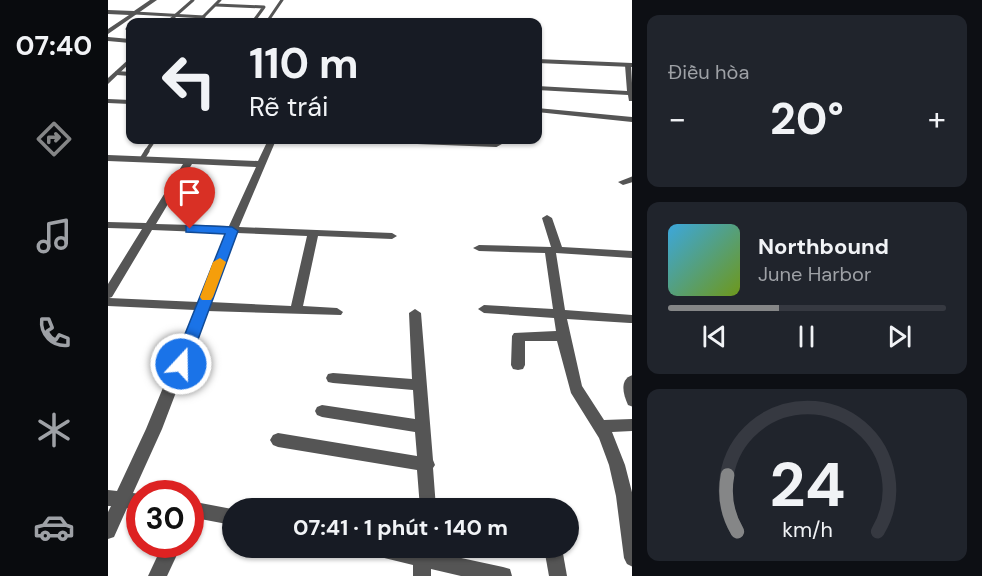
<!DOCTYPE html>
<html lang="vi">
<meta charset="utf-8">
<style>
:root{--surface:#171b24;--page:#20242c;--text:#f1f3f6;--muted:#9ea1a6;--line:#363941;--accent:#858687}
body{margin:0;font-family:"DM Sans",sans-serif;background:var(--page);color:var(--text);height:100vh;display:flex;flex-direction:column;font-size:22px;white-space:nowrap}
*{box-sizing:border-box;margin:0}
p{font-size:20px;color:var(--muted)}
.icon{flex:none;width:33px;height:33px;fill:none;stroke:currentColor;stroke-width:2;stroke-linecap:round;stroke-linejoin:round}
.map{position:relative;flex:1;overflow:hidden}
.side{display:flex;flex-direction:column;gap:15px;padding:15px;background:#0d0f14;width:350px}
.side>*{flex:none}
.guide{position:absolute;left:18px;top:18px;width:416px;height:126px;border-radius:12px;box-shadow:0 2px 4px #0004;background:#171b24;color:var(--text);overflow:hidden}
.speed{position:absolute;left:18px;top:480px;display:flex;gap:12px;font-size:30px;font-weight:700;text-align:center}
.speed>*{display:grid;place-content:center;width:78px;height:78px;border-radius:50%;background:var(--surface);box-shadow:0 2px 4px #0004;line-height:1}
.speed .limit{border:9px solid #d22;background:#fff;color:#111}
.pin{position:absolute;display:grid;place-items:center;width:51px;height:51px;color:#fff;margin:-62px -26px;border-radius:50% 50% 50% 0;rotate:-45deg;box-shadow:0 0 6px #0007}
.pin .icon{rotate:45deg}
.me{position:absolute;width:66px;margin:-33px;rotate:21deg;stroke-linejoin:round;filter:drop-shadow(0 0 4px #0008)}
.turn{display:flex;align-items:center;gap:21px;height:126px;padding:0 24px;font-size:27px}
.turn .icon{width:78px;height:78px;stroke-width:2.5}
.turn b{display:block;font-size:42px;line-height:51px}
.big{font-size:45px;font-weight:700;line-height:1.1}
.side .tile{flex:1;display:flex;flex-direction:column;justify-content:center;gap:9px;min-width:0;padding:0 21px;border-radius:12px;background:var(--page)}
.side .dial{align-items:center;gap:0}
.dial svg{height:156px;overflow:visible;fill:none;stroke:var(--line);stroke-width:7;stroke-linecap:round;text-anchor:middle}
.dial text{fill:var(--text);stroke:none}
.song{display:flex;align-items:center;gap:18px}
.cover{width:72px;height:72px;border-radius:9px;background:linear-gradient(135deg,hsl(200 70% 55%),hsl(80 70% 35%))}
.played{height:6px;border-radius:3px;background:linear-gradient(90deg,var(--accent) 40%,var(--line) 40%)}
.keys{display:flex;justify-content:space-around;direction:ltr}
.heat{display:flex;justify-content:space-between;align-items:center;font-size:33px;direction:ltr}
.trip{position:absolute;left:114px;top:498px;width:357px;height:60px;border-radius:30px;background:var(--surface);box-shadow:0 2px 4px #0004;font-weight:700;line-height:60px;text-align:center}
main{display:flex;flex:1;min-height:0}
.dock{display:flex;flex-direction:column;width:108px;justify-content:space-around;align-items:center;background:#090b0e;color:var(--muted)}
.dock .icon{width:42px;height:42px}
.dock .active{color:var(--accent)}
.dock b{font-size:27px;color:var(--text)}
.map>svg:first-child{display:block}
.lines{fill:none;stroke-linecap:round;stroke-linejoin:round}
.service-far2{stroke:#555;stroke-width:3}
.service-far1{stroke:#555;stroke-width:4}
.service{stroke:#555;stroke-width:5}
.minor{fill:#555;fill-rule:evenodd}
.tertiary{fill:#555;fill-rule:evenodd}
.route{fill:#1a73e8;stroke:#114b97;stroke-width:1.5}
.slow{fill:#f59e0b}
</style>
<main>
<nav class="dock">
<b>07:40</b>
<svg class="icon active" aria-label="directions" viewBox="0 0 24 24"><path d="M12 3l9 9-9 9-9-9zM9 14v-3h6M13 9l2 2-2 2"/></svg>
<svg class="icon" aria-label="music" viewBox="0 0 24 24"><path d="M9 18V5l10-2v13"/><circle cx="6" cy="18" r="3"/><circle cx="16" cy="16" r="3"/></svg>
<svg class="icon" aria-label="phone" viewBox="0 0 24 24"><path d="M5 4h4l2 5-3 2q2 4 5 5l2-3 5 2v4C11 20 4 13 5 4z"/></svg>
<svg class="icon" aria-label="climate" viewBox="0 0 24 24"><path d="M12 3v18M4 7l16 10M4 17L20 7"/></svg>
<svg class="icon" aria-label="car" viewBox="0 0 24 24"><path d="M5 17H2v-5l4-1 3-4h7l3 4 3 1v5h-3M9 17h6M6 11h13"/><circle cx="7" cy="17" r="2"/><circle cx="17" cy="17" r="2"/></svg>
</nav>
<div class="map">
<svg width="525" height="576" viewBox="0 0 525 576">
<rect width="100%" height="100%" fill="#fff"/>
<g class="lines">
<g class="service-far2">
<path d="M108,5L156,7L145,22"/>
<path d="M27,13L96,17"/>
<path d="M60,22L85,0"/>
<path d="M90,22L112,0"/>
<path d="M159,22L174,0"/>
<path d="M19,29L22,30"/>
</g>
<g class="service-far1">
<path d="M9,73L22,74"/>
<path d="M0,101L22,102"/>
<path d="M257,140L388,145L397,140"/>
<path d="M38,152L46,140"/>
</g>
<path class="service" d="M34,159L39,151"/>
<g class="minor">
<path d="M42,0H49L0,34V29L21,15L0,14V10L26,11Z"/>
<path d="M22,58V63L0,84V78Z"/>
<path d="M520,63L523,65L525,101H521L520,95L429,90V86L519,91L517,65Z"/>
<path d="M429,108L525,117V122L429,112Z"/>
<path d="M160,140H168L131,227L284,233L289,236L284,239L210,236L195,306L229,308L235,312L233,315L99,311L54,429L25,493L32,494V510L19,508L6,537L0,539V512L3,506H0V490L9,491L38,429L87,310L0,306V284L34,229L0,228V222L38,223L75,164L0,161V155L150,161ZM84,164L148,167L121,226L48,224ZM44,230L118,233L90,302L1,298L4,297ZM129,233L199,236L183,306L102,302Z"/>
<path d="M525,176V182L515,185L510,182Z"/>
<path d="M439,215L444,218L454,247L525,251V258L448,253L457,310L525,315V323H522L459,319L474,386L496,420L525,419V431L504,432L517,465L525,496V567L519,564L516,558L508,496L501,465L491,438L463,393L449,341H417V365L415,369L410,370L405,369L403,365L404,336L406,333L448,331L446,318L376,313L370,309L376,305L445,309L437,253L371,251L365,248L371,245L443,247L434,218Z"/>
<path d="M307,309L313,313L325,460L327,465L325,468L328,508H312L309,470L170,447L165,445L162,440L165,435L170,433L309,456L307,432L214,417L209,415L207,411L209,407L214,405L307,419L305,390L225,383L220,382L218,378L220,374L225,373L304,379L301,313Z"/>
<path d="M525,375V407L520,405C515,394 511,379 525,375Z"/>
<path d="M82,501L124,509V525L82,517Z"/>
<path d="M55,544H74L59,576H40Z"/>
<path d="M257,548H330V553L395,567L402,569L404,576H353L323,569V576H305V565L260,554Z"/>
<path d="M436,548H454L459,576H441Z"/>
</g>
<g class="tertiary">
<path d="M0,37L22,39V43L0,41Z"/>
<path d="M429,59L525,63V67L429,63Z"/>
</g>
</g>
<path class="route" d="M82,225L124,227L130,231L81,364L78,368H67L65,364L117,234L78,232V226Z"/>
<path class="slow" d="M112,258L118,262L105,297L103,300H94L92,297L105,262Z"/>
</svg>
<div class="speed"><div class="limit">30</div></div>
<div class="pin" style="left:82px;top:229px;background:#d93025"><svg class="icon" aria-label="arrive" viewBox="0 0 24 24"><path d="M6 21V4h12l-3 4 3 4H6"/></svg></div>
<svg class="me" style="left:73px;top:364px" viewBox="-20 -20 40 40"><circle r="17" fill="#1a73e8" stroke="#fff" stroke-width="3"/><path d="M0-11L8 9 0 5-8 9z" fill="#fff"/></svg>
<div class="trip">07:41 · 1 phút · 140 m</div>
<div class="guide">
<div class="turn"><svg class="icon" aria-label="left" viewBox="0 0 24 24"><path d="M17 20v-9H6M10 6l-5 5 5 5"/></svg><div><b>110 m</b>Rẽ trái</div></div>
</div>
</div>
<section class="side">
<div class="tile"><p>Điều hòa</p>
<div class="heat"><a>−</a><b class="big">20°</b><a>+</a></div>
</div>
<div class="tile">
<div class="song"><i class="cover"></i><div><b>Northbound</b><p>June Harbor</p></div></div>
<div class="played"></div>
<div class="keys"><svg class="icon" aria-label="previous" viewBox="0 0 24 24"><path d="M18 5L8 12l10 7zM5 5v14"/></svg><svg class="icon" aria-label="pause" viewBox="0 0 24 24"><path d="M8 5v14M16 5v14"/></svg><svg class="icon" aria-label="next" viewBox="0 0 24 24"><path d="M6 5l10 7-10 7zM19 5v14"/></svg></div>
</div>
<div class="tile dial"><svg viewBox="0 0 100 80">
<path d="M14 69A42 42 0 1 1 86 69"/>
<path d="M14 69A42 42 0 0 1 9 40" stroke="#858687"/>
<text x="50" y="56" font-size="32" font-weight="700">24</text>
<text x="50" y="72" font-size="11">km/h</text>
</svg></div>
</section>
</main>
